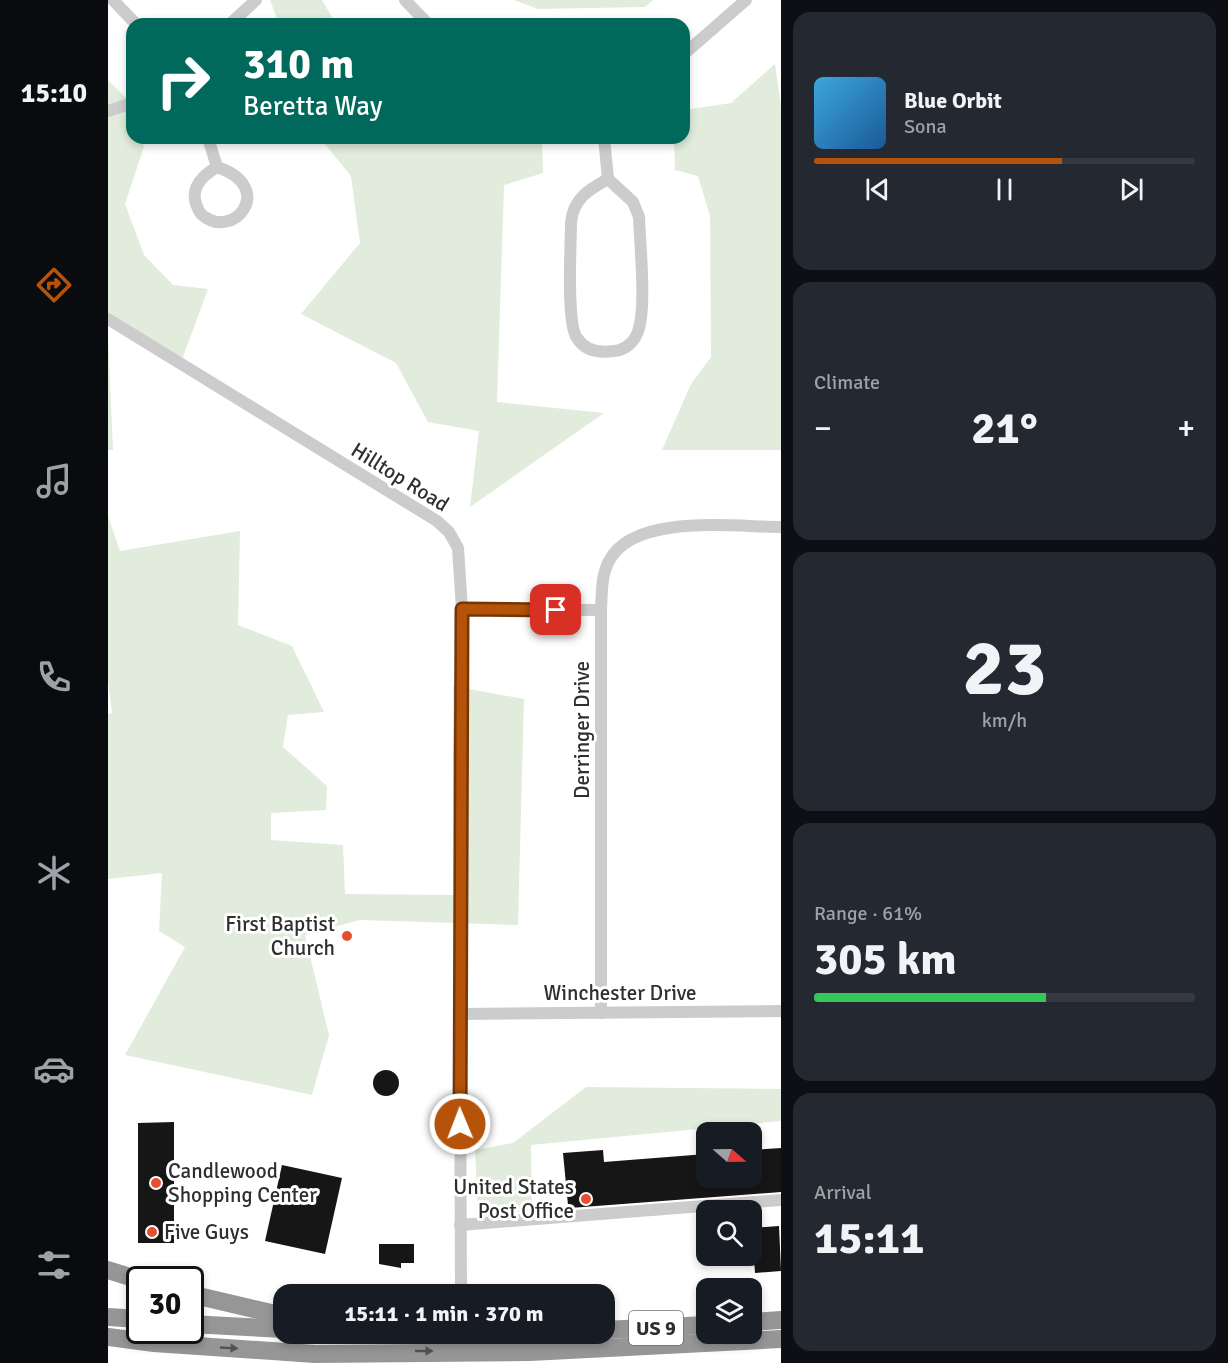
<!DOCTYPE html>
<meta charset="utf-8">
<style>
:root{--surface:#171b24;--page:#242831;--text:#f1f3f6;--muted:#9ea1a6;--line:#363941;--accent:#b45309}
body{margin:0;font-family:Signika,sans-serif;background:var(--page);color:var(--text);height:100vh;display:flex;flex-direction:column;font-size:22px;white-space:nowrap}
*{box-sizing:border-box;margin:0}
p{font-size:20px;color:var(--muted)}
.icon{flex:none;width:33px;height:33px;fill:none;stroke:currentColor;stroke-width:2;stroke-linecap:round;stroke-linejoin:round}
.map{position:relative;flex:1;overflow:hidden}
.panel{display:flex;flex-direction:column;gap:12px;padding:12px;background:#0d0f14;width:447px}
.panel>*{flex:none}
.guide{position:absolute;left:18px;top:18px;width:564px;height:126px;border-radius:18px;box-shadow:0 3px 9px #0003;background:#00695c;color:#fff;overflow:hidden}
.needle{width:39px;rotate:110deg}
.fabs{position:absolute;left:588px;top:1122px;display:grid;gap:12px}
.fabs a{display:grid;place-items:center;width:66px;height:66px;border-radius:12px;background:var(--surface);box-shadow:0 3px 9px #0003;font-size:30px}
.speed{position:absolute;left:18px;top:1266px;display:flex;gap:12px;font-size:30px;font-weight:700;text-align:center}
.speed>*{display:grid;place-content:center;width:78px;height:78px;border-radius:50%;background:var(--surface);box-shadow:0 3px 9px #0003;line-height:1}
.speed .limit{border:3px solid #111;border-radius:9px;background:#fff;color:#111}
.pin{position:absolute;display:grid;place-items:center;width:51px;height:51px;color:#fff;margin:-26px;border-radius:12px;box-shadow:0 3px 9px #0006}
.me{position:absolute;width:66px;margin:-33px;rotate:359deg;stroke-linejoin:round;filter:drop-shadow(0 0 4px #0008)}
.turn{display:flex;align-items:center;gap:21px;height:126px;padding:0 18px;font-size:27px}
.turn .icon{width:78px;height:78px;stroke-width:2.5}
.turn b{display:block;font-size:42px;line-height:51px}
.big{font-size:45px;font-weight:800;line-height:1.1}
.panel .widget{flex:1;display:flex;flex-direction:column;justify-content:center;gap:9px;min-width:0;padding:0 21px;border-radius:18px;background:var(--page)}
.panel .dial{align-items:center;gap:0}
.dial b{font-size:78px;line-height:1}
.song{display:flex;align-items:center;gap:18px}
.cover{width:72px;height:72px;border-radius:9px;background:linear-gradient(135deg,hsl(200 70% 55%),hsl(210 70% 35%))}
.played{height:6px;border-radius:3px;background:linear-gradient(90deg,var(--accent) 65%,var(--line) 65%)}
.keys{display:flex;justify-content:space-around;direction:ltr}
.heat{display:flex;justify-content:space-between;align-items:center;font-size:33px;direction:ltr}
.charge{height:9px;border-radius:4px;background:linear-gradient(90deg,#34c759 61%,var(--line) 0)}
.trip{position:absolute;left:165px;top:1284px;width:342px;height:60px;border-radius:18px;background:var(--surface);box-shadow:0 3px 9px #0003;font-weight:800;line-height:60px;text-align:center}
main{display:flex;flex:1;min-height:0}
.menu{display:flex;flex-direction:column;width:108px;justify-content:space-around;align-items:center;background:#090b0e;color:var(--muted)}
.menu .icon{width:42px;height:42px}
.menu .selected{color:var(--accent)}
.menu b{font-size:27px;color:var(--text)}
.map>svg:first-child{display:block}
.green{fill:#e1ecdc}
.building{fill:#161616}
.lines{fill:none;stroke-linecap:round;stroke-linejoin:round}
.minor{stroke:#ccc;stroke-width:12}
.highway{stroke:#969696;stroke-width:18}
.oneway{fill:#535353}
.route-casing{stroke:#753606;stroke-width:15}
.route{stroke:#b45309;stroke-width:10}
.poi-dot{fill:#e44f32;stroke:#fff;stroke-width:2}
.labels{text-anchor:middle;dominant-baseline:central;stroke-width:6;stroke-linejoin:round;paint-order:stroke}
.shield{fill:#fff;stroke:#6d6d6d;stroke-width:1.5}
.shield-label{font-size:20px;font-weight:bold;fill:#2f2f2f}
.street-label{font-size:21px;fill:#2f2f2f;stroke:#fff}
.poi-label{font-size:21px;fill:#2f2f2f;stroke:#fff;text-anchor:end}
</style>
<main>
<nav class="menu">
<b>15:10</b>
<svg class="icon selected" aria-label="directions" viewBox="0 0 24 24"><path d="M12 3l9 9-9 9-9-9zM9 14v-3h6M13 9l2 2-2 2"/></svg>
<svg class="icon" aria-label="music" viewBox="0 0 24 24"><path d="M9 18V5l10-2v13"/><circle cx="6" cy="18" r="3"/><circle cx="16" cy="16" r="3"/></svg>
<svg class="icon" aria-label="phone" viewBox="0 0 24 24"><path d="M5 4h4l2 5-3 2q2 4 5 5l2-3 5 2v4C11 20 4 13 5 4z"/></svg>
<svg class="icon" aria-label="climate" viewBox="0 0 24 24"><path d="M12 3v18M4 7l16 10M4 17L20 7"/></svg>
<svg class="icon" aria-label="car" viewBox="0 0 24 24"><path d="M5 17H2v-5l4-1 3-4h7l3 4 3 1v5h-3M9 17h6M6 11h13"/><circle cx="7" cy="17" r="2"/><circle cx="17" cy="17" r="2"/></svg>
<svg class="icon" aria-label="filters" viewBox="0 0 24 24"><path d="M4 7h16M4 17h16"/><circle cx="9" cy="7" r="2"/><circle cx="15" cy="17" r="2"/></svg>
</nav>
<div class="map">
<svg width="673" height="1363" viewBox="0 0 673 1363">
<rect width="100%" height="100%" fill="#fff"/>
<g class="green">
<path d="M162,0H214L228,24H171Z"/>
<path d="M406,0H545L537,7L430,9Z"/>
<path d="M667,64L673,107V450H554L583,384L603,357L602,216L590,176L567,170L566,138H576V110L623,103Z"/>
<path d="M0,80L24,104V138H34L36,147L17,204L36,255L65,285L100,289L72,365L0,321Z"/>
<path d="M212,138H434L435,173L396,185L389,402L496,413L362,507L371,431L320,422L288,363L193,314L252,243L243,176Z"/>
<path d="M0,336L5,450H0Z"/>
<path d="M0,516L12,551L132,531L130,625L184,646L216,712L180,715L175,747L219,786L218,810L163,813V840L235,845L237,894L348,895L345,686L416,699L410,925L252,920L197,935L221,1035L204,1095L17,1055L77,947L51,931L54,873L0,879V714L4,713L0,680Z"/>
<path d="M478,1087L673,1089V1121L423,1145L424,1210L370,1217L367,1150L405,1143Z"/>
</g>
<g class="building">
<circle cx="278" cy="1083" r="13"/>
<path d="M66,1122V1243H30V1123Z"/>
<path d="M673,1148V1192L462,1208L460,1205L455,1153L495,1150L496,1162L598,1154V1178H644V1150Z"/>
<path d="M174,1165L234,1178L217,1254L157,1241Z"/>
<path d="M671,1226L673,1271L647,1273L644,1228Z"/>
<path d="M271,1244H306V1263H293V1268L271,1264Z"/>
</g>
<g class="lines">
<g class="minor">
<path d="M5,0L28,24"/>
<path d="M297,0L320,24"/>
<path d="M122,24L148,0"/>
<path d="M576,54L638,0"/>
<path d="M0,111L24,103"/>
<path d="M100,138L109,167"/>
<path d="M496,138L500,179"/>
<path d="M109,167C170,187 125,243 93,214C79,193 90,178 109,167Z"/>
<path d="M500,179L525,202L531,217C532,245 538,304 531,328C528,341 518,350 506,351C492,353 477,351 469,338C458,323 463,246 463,223C465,199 480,190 500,179Z"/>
<path d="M0,319L329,521L341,532L350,548L354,609L351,751L353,1294"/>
<path d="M354,609L493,610"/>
<path d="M493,1013V610C494,593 493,576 501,561C526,513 626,527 673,527"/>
<path d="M352,1014L673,1011"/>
<path d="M352,1225L673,1200"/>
</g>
<g class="highway">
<path d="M0,1270L32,1280"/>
<path d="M82,1294L176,1316"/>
<path d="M0,1317L32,1319"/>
<path d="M644,1322L673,1320"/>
<path d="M82,1324L176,1329"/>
<path d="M496,1330L598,1325"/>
<path d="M0,1337L46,1343L207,1354L422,1352L673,1339"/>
</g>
</g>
<defs><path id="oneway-solid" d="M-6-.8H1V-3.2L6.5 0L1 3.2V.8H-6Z" transform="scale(1.5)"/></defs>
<g class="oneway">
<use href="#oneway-solid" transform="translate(121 1348) rotate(3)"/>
<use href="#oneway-solid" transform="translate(316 1351)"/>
</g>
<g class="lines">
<g class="route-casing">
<path id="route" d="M352,1124L354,609L448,610"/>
</g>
<use href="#route" class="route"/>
</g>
<g class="poi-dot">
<circle cx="239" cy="936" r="6"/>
<circle cx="48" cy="1183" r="6"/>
<circle cx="478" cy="1199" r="6"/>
<circle cx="44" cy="1232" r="6"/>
</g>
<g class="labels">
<rect class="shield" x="521" y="1311" width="54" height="34" rx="4.5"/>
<g class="shield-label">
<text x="548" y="1328">US 9</text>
</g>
<g class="street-label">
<text transform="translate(292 477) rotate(32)">Hilltop Road</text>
<text transform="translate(474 730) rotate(-90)">Derringer Drive</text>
<text x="512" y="993">Winchester Drive</text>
</g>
<g class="poi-label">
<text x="227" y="924">First Baptist<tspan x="227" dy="24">Church</tspan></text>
<text x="60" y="1171" text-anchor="start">Candlewood<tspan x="60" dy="24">Shopping Center</tspan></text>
<text x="466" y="1187">United States<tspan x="466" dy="24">Post Office</tspan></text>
<text x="56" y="1232" text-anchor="start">Five Guys</text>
</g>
</g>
</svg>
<div class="fabs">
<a><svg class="needle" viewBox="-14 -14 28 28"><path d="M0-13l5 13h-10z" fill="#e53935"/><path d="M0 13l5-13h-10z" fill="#9ea1a6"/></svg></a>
<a><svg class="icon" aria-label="search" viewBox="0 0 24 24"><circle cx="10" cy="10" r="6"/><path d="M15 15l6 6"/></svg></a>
<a><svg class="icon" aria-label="layers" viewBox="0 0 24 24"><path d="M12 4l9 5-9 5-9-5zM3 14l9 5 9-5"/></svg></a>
</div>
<div class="speed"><div class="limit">30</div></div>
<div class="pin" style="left:448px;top:610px;background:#d93025"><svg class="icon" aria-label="arrive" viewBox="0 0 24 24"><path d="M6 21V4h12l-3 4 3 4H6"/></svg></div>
<svg class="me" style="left:352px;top:1124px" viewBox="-20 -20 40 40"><circle r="17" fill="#b45309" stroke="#fff" stroke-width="3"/><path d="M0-11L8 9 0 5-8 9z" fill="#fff"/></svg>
<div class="trip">15:11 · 1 min · 370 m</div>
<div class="guide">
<div class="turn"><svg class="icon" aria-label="right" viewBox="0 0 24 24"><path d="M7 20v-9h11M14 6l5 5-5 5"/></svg><div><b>310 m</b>Beretta Way</div></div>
</div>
</div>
<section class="panel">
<div class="widget">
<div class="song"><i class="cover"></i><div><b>Blue Orbit</b><p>Sona</p></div></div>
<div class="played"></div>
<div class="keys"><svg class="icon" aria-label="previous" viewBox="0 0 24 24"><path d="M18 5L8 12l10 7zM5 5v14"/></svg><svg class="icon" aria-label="pause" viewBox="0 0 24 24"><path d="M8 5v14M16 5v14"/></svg><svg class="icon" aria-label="next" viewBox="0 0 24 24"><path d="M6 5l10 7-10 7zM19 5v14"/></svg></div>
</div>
<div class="widget"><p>Climate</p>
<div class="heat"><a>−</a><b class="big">21°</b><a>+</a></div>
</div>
<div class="widget dial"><b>23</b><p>km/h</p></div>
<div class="widget"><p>Range · 61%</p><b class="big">305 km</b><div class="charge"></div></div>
<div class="widget"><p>Arrival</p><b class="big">15:11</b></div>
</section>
</main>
